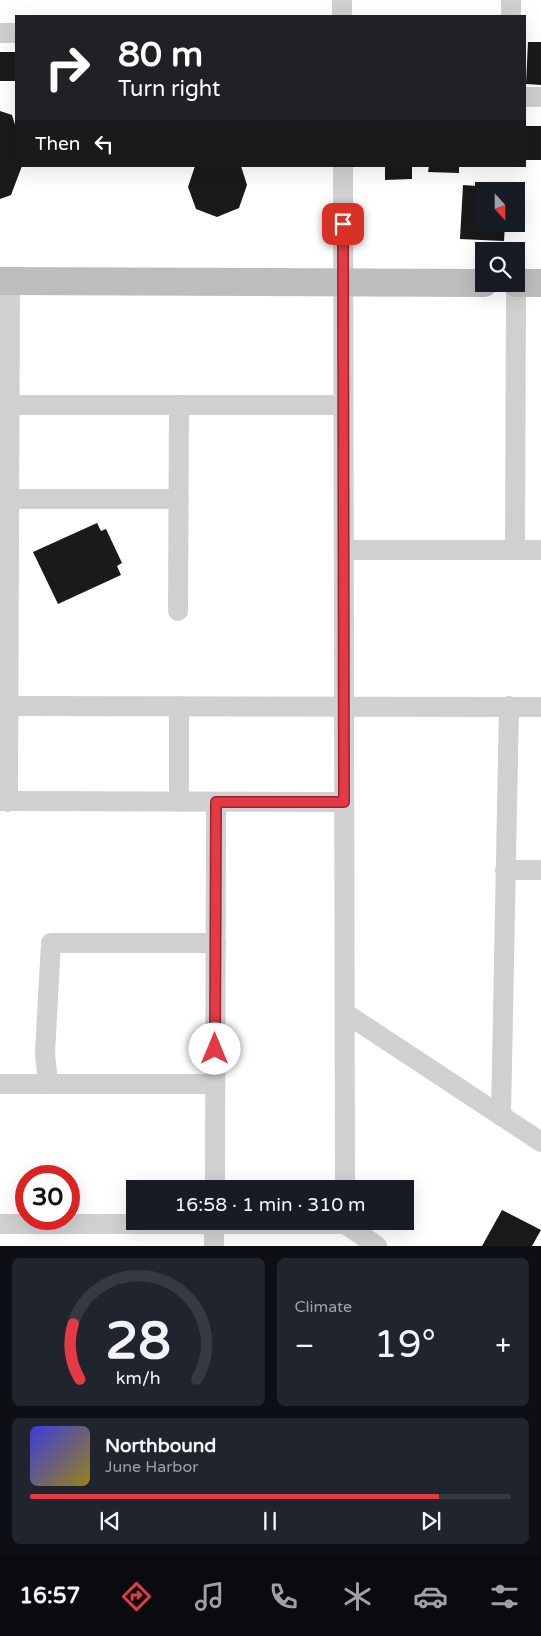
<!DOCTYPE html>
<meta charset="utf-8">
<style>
:root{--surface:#171b24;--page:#20242c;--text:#f1f3f6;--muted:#9ea1a6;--line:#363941;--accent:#e63946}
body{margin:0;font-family:"Varela Round",sans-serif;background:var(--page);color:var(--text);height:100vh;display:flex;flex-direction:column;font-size:19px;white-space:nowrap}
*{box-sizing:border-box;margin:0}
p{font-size:16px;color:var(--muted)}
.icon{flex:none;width:28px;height:28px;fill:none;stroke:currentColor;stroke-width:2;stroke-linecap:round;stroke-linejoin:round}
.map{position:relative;height:1246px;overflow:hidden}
.sheet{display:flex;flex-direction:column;gap:12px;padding:12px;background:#0d0f14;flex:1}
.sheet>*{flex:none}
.banner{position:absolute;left:15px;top:15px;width:511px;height:152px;border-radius:0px;box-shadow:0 5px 20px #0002;background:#202124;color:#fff;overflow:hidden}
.needle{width:32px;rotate:159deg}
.controls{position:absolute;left:475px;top:182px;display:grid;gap:10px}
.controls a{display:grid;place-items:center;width:50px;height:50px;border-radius:0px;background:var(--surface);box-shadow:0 5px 20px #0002;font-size:25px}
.speed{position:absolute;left:15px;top:1165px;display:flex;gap:10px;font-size:25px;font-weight:700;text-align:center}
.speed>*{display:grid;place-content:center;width:65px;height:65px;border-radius:50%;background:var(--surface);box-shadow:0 5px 20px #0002;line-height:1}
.speed .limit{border:8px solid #d22;background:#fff;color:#111}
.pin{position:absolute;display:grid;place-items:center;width:42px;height:42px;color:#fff;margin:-21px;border-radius:10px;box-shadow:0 2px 8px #0006}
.me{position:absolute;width:55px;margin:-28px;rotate:0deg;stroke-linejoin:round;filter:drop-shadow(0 0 4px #0008)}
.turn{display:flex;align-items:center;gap:18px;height:105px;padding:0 20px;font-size:22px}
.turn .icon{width:65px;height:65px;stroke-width:2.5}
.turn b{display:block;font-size:35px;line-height:42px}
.then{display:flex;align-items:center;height:48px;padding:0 20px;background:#0003;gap:10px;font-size:19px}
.big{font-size:38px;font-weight:600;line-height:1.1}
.sheet .card{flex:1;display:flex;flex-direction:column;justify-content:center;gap:8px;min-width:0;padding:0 18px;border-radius:8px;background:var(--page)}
.sheet .dial{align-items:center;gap:0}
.dial svg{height:130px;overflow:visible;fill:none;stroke:var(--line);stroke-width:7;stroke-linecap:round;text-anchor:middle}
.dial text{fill:var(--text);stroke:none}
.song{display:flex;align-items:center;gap:15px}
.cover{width:60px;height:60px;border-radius:8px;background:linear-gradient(135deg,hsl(240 70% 55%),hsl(50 70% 35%))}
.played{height:5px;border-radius:2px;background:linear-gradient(90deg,var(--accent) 85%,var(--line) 85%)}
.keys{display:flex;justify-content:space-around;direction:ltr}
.heat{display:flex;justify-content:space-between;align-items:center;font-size:28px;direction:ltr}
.sheet .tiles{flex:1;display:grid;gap:12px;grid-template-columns:1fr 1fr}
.card:last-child{grid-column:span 2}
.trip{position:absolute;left:126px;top:1180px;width:288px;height:50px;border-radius:0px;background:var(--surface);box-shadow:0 5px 20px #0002;font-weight:600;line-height:50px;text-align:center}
.tab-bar{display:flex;height:80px;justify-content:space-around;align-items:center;background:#090b0e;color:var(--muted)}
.tab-bar .icon{width:35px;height:35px}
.tab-bar .active{color:var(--accent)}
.tab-bar b{font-size:22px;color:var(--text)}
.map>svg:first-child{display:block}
.building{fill:#1a1a1a}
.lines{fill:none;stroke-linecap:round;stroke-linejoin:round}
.street{stroke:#d0d0d0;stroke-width:20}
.secondary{stroke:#bdbdbd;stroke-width:28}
.route-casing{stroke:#96252e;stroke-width:12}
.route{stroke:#e63946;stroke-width:9}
</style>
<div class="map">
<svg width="541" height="1246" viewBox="0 0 541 1246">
<rect width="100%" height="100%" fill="#fff"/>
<g class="building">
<path d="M528,42H541V85L526,84Z"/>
<rect x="0" y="52" width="16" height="29"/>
<path d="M0,111L12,115L16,128V166H22L11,195L0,199Z"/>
<rect x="525" y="126" width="16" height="34"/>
<path d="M195,166H241L247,185L239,208L217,217L196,209L188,187Z"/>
<path d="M385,166H412V179L385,180Z"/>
<path d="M429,166H459V173L428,172Z"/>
<path d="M463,185L507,188V191H484V224H505L504,241L460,239Z"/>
<path d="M97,523L101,531L106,529L122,563L117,566L121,575L58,604L33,552Z"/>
<path d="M502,1210L541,1230L532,1246H482Z"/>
</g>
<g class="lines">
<g class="street">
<path d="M342,0V16"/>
<path d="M511,16V0"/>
<path d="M0,33H16"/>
<path d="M525,97H541"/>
<path d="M343,166L345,1189"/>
<path d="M10,405H343"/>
<path d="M9,499H179"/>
<path d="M344,550H541"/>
<path d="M515,550L516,284"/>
<path d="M178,611L179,405"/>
<path d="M8,706L541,707"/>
<path d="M0,801L344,802"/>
<path d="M8,802L10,281"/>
<path d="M179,802V706"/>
<path d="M505,870H541"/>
<path d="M345,1013L541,1142"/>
<path d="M0,1084H215"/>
<path d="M48,1084L45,1053L51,943H216"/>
<path d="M501,1116L509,706"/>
<path d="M215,1189L216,802"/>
<path d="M0,1224H345L377,1246"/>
<path d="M214,1246V1221"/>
</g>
<g class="secondary">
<path d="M0,281L484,283"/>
<path d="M516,283H541"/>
</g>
</g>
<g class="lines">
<g class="route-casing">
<path id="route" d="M215,1049L216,802H344L343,224"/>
</g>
<use href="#route" class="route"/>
</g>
</svg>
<div class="controls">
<a><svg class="needle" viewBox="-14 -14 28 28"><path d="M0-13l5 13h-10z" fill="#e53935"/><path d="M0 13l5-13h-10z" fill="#9ea1a6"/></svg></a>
<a><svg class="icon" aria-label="search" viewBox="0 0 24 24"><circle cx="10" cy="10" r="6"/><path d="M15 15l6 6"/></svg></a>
</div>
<div class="speed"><div class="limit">30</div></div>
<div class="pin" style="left:343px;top:224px;background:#d93025"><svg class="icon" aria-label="arrive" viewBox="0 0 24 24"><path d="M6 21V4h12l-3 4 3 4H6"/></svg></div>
<svg class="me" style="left:215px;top:1049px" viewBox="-20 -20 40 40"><circle r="19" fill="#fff"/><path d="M0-13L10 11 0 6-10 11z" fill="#e63946"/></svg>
<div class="trip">16:58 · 1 min · 310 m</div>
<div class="banner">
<div class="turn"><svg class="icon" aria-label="right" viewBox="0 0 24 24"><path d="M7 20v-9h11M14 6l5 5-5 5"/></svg><div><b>80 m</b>Turn right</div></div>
<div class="then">Then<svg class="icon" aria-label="left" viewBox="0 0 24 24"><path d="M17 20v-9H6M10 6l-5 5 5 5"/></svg></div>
</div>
</div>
<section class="sheet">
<div class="tiles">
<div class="card dial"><svg viewBox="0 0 100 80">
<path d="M14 69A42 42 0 1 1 86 69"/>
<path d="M14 69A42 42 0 0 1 10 35" stroke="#e63946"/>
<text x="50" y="56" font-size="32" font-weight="700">28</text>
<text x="50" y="72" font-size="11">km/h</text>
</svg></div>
<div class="card"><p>Climate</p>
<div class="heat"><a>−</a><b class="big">19°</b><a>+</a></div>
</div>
<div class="card">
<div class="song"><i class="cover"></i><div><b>Northbound</b><p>June Harbor</p></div></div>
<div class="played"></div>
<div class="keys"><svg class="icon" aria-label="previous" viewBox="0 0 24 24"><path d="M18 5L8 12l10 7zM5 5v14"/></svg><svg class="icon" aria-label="pause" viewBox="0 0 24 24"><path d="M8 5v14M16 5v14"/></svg><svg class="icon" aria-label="next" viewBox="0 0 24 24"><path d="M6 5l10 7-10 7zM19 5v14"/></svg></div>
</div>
</div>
</section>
<nav class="tab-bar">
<b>16:57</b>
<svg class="icon active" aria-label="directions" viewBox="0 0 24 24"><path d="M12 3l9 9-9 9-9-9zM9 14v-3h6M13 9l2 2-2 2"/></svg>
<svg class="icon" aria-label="music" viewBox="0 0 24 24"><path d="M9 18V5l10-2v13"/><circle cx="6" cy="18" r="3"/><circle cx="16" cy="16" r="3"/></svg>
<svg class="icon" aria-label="phone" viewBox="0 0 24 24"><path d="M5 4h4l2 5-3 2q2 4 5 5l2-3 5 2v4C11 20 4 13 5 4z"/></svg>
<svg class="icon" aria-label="climate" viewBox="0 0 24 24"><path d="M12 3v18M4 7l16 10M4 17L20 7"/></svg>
<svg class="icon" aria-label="car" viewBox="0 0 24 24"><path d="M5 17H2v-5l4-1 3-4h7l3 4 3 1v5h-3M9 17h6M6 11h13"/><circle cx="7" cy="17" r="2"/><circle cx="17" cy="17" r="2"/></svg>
<svg class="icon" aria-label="filters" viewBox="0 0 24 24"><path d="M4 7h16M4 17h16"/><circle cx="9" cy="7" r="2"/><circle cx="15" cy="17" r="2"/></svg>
</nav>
